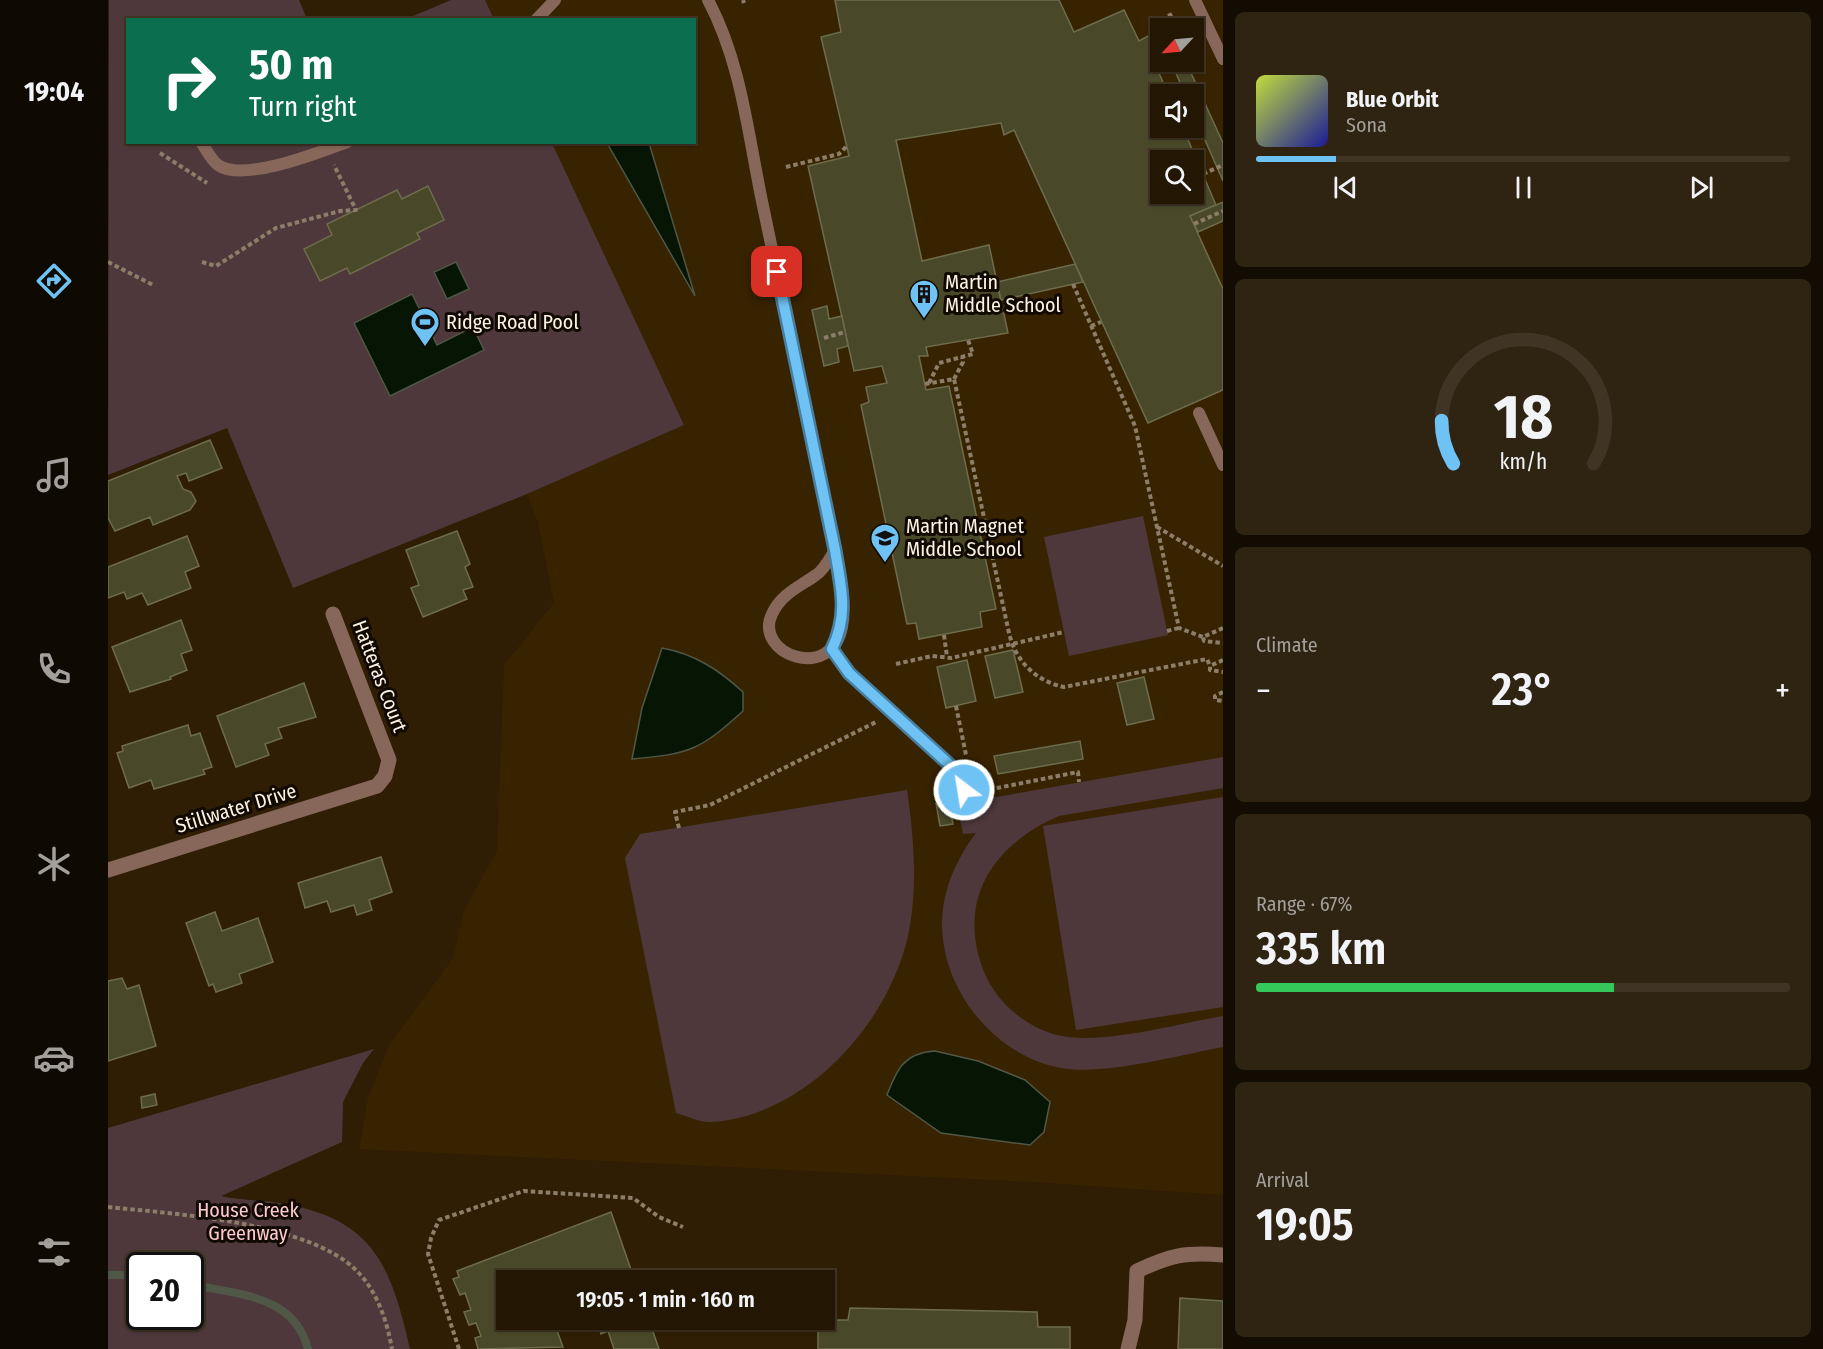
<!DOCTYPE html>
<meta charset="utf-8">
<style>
:root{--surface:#231603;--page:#2f2312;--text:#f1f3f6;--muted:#a39f9a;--line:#403525;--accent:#6fc2f4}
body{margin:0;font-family:"Fira Sans Condensed",sans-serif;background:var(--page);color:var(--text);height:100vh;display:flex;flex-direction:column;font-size:22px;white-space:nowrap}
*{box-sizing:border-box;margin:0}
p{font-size:20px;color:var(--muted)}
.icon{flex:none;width:33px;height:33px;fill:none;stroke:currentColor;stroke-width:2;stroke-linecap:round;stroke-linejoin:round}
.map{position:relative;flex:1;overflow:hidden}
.details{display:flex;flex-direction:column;gap:12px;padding:12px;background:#130c02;width:600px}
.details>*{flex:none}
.banner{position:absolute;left:18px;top:18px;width:570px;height:126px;border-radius:0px;box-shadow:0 2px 4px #0004,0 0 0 2px var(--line);background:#0b6e4f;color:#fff;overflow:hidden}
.needle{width:39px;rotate:244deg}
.tools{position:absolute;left:1042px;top:18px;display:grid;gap:12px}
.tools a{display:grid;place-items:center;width:54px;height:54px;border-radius:0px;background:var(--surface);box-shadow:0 2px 4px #0004,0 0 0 2px var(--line);font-size:30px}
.speed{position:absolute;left:18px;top:1252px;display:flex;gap:12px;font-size:30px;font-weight:700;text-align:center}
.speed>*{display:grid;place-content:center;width:78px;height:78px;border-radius:50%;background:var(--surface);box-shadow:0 2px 4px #0004,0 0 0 2px var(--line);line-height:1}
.speed .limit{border:3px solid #111;border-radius:9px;background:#fff;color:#111}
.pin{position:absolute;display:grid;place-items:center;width:51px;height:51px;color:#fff;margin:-26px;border-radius:12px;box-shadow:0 3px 9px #0006}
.me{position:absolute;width:66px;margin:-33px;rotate:329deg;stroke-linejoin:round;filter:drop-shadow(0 0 4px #0008)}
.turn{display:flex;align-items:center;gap:21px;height:126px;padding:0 24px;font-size:27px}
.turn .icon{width:78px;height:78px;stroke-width:2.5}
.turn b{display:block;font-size:42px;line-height:51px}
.big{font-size:45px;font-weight:600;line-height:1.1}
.details .widget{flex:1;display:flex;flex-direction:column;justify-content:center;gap:9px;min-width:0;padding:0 21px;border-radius:9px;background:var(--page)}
.details .dial{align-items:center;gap:0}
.dial svg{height:156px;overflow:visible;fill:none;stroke:var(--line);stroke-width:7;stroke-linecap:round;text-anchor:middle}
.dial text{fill:var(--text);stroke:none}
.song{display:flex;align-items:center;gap:18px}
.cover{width:72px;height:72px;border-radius:9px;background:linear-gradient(135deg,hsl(70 70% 55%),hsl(240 70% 35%))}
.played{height:6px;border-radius:3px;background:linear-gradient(90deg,var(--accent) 15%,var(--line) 15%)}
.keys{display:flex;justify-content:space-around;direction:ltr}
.heat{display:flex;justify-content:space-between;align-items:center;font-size:33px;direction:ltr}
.charge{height:9px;border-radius:4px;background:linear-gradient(90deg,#34c759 67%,var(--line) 0)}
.trip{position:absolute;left:388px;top:1270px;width:339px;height:60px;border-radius:0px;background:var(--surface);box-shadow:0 2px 4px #0004,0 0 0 2px var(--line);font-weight:600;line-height:60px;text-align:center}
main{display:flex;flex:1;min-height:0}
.dock{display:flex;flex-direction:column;width:108px;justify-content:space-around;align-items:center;background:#0e0901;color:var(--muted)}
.dock .icon{width:42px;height:42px}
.dock .on{color:var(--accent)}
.dock b{font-size:27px;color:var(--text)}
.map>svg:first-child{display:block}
.built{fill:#382300;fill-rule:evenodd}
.green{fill:#4e383b;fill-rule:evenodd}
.water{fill:#061504;stroke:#505747;stroke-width:1.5}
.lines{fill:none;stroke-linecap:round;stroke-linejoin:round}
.stream{stroke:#505747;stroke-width:8}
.building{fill:#49492a;stroke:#6d6d4d;stroke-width:1.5;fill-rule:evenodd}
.path{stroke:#8c7e69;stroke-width:4;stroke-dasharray:4.5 3;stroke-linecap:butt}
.service{stroke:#86675a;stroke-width:12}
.minor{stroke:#86675a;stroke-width:15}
.route-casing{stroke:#487e9f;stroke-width:15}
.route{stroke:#6fc2f4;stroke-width:10}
.labels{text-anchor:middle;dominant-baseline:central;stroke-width:6;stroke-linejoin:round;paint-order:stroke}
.poi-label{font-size:20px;fill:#fdf2e3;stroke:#110a02;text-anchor:start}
.street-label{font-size:20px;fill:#fdf2e3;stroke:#110a02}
.park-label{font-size:20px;fill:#fccacf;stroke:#110a02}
</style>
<main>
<nav class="dock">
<b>19:04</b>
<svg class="icon on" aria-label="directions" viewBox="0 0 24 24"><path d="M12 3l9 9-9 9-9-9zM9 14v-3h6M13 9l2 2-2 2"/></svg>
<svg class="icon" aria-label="music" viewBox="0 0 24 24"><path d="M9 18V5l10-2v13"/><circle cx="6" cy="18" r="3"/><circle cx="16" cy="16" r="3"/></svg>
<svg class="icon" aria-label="phone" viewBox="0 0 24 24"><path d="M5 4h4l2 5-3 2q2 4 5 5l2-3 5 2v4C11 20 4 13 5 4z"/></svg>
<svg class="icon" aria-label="climate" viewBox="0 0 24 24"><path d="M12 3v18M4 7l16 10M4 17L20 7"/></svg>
<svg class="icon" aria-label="car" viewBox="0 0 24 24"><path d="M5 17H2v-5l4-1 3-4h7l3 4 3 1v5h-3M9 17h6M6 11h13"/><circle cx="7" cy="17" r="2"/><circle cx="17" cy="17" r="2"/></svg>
<svg class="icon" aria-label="filters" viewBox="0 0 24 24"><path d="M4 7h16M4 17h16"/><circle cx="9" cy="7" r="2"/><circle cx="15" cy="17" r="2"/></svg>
</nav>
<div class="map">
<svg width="1115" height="1349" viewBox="0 0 1115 1349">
<rect width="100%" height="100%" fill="#2f1e04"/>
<path class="built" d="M377,0H1115V1195L925,1182L251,1149L260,1097L281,1045L345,958L356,910L389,851L396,665L446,603L430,523L419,494L576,425L444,143L586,142V20L386,19ZM1053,28H1086V62H1053ZM1053,94H1086V128H1053ZM1053,160H1086V194H1053Z"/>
<g class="green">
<path d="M1,0H191L199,19L20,20V142L444,143L576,425L419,494L185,588L119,428L0,475Z"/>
<path d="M343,0H377L386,19H298Z"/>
<path d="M1035,516L1060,635L961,656L936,537Z"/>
<path d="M1115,757V788L951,816C884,845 848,901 876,972C889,1002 914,1024 945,1034C990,1047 1067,1024 1115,1016V1047C1072,1055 994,1076 953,1068C876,1054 816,967 839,889C845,869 855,850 868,833L855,834L849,804Z"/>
<path d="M799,790C806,837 810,889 800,936C780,1024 698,1116 603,1122C593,1123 579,1116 568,1113L517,858L532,834Z"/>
<path d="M1115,797V1007L968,1030L935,826Z"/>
<path d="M266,1049L255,1063L235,1102L234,1142L113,1196C136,1201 159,1200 182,1205C269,1222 284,1272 302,1349H0V1128ZM32,1266H82V1317H32Z"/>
</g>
<g class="water">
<path d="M499,143H541L587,296Z"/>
<path d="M348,262L361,289L339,299L326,272Z"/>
<path d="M304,294L329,345L365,327L376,350L282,396L246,323Z"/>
<path d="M554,648C587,654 611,670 635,692V711C592,750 582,754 524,759L534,708Z"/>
<path d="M827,1051L870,1061L917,1080L942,1102L936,1132L922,1145L833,1133L779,1095C789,1069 796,1053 827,1051Z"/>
</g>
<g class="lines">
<g class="stream">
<path d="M0,1275H32"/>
<path d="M82,1284C129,1295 186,1294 200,1349"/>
</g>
</g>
<g class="building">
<path d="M727,0H951L966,32L1016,10L1031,41L1049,31L1051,37L1053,62H1058L1048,66L1060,94H1053V128H1075L1108,205L1082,216L1115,289V390L1040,423L906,130L896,135L893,123L788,140L814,261L881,245L900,333L818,347L820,356H811L818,390L841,386L888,609L872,612L874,627L811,639L808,623L799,624L753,405L761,402L758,387L779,383L774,366L746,371L700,166L741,156L713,37L733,32ZM1053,160H1086V194H1053Z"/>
<path d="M1063,62H1078L1115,143V181L1086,115V94H1077Z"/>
<path d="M320,186L336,220L309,233L312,239L242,274L239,268L212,281L196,249L224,235L219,224L289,190L294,199Z"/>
<path d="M1115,202V221L1090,232L1082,216Z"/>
<path d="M967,264L975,282L893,300L889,282Z"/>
<path d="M719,306L721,319L734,316L740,346L729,349L731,362L716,366L704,310Z"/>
<path d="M102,440L114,468L81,481L78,473L69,476L75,489L83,492L88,501L82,510L45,525L42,517L7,531L0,518V481Z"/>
<path d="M349,531L362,564L357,567L365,587L355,590L359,599L315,617L303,588L311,585L298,550Z"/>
<path d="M79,536L91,566L77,572L83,588L40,605L34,593L19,599L16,592L0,598V567Z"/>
<path d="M73,620L84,650L73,654L79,670L62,677L63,679L22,692L4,647Z"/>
<path d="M905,650L915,692L887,698L877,656Z"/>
<path d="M859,660L868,701L838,708L829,667Z"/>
<path d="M1036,677L1046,719L1019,725L1009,683Z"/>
<path d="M196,683L208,717L170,728L174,738L157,744L161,755L128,767L109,716Z"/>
<path d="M80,725L83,736L92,733L104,767L95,770L97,774L46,789L43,780L21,788L9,753L15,751L14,746Z"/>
<path d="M972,741L975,759L890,774L886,756Z"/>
<path d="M841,801L845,824L832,826L828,803Z"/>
<path d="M273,857L284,892L261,900L264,910L249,915L246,905L223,912L219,901L197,908L190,883Z"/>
<path d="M107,912L114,931L150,918L165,962L131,974L134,983L108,992L105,984L101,986L78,923Z"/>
<path d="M14,978L19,989L31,985L48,1046L0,1061V981Z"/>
<path d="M47,1094L49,1105L34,1108L33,1097Z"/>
<path d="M503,1212L527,1281H480L478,1273L470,1269L462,1273L464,1279L458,1281H399V1320H443L439,1322L441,1328L447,1325L455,1347L370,1349L367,1338L373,1336L368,1323L361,1325L356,1312L363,1310L357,1293L352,1295L345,1279L351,1277L349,1271Z"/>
<path d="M1072,1298L1115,1301V1349H1070Z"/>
<path d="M742,1308L929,1312L930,1327H962V1349H710V1320H740Z"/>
<path d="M489,1320H541L551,1349H506L500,1331L493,1334Z"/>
</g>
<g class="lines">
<g class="path">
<path d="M635,0L636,3"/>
<path d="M1060,16L1064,14"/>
<path d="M52,153L99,183"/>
<path d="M678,167L731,154L739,146"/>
<path d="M1095,174L1115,165"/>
<path d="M1086,224L1115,211"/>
<path d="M0,262L45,285"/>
<path d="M94,262L108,266L168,228L232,211L248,210L226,165"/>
<path d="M965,284L1027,426L1071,628L1095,637"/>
<path d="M983,326L993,322"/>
<path d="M716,338L737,332"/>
<path d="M846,379L855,362L854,357"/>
<path d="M821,383L831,363L865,354L860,340"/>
<path d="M817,384L846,379L901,633C908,662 928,681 956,687L1099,659L1102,666"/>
<path d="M1049,527L1115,566"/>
<path d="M1115,628L1095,637L1096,641L1115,643"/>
<path d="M1059,631L1071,628"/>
<path d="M836,635L839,657"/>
<path d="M1115,660L1102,666V670L1115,672"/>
<path d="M788,664L824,656L843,658L956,632"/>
<path d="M1115,692L1107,696V700L1115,701"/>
<path d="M848,706L858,755"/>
<path d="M874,791L970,772L971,782"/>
<path d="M571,828L567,812L602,805L770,721"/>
<path d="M0,1207C68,1214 200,1222 249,1271C269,1291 279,1321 284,1349"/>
<path d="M351,1349L320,1254L323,1238L331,1220L416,1191L525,1198L551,1217L575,1227"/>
</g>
<g class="service">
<path d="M600,0C634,64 640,136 655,206C679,321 703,435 727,550C731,575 739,602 734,627C723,683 645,654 664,614C673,594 691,587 708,575C716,570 722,558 727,550"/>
<path d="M1087,0L1115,59"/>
<path d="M428,20L447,0"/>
<path d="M93,142C98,149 103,160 110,165C135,183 212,152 239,142"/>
<path d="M1091,413L1115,465"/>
<path d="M724,649L741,673L843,766L852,777L861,802"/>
</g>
<g class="minor">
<path d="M0,870L269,786L277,776L281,760L225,614"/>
<path d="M1020,1349L1027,1320L1029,1271C1063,1255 1077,1252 1115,1255"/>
</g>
</g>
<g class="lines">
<g class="route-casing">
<path id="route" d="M669,272L727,550C733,587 741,614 724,649L741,673L843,766L856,790"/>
</g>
<use href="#route" class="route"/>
</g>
<defs>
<g id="building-pin" transform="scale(1.5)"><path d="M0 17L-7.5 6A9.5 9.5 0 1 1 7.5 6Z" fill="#6fc2f4" stroke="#110a02"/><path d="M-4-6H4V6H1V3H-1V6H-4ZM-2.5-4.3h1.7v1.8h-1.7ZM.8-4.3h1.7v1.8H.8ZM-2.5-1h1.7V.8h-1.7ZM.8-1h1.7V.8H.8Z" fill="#111"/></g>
<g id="stadium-pin" transform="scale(1.5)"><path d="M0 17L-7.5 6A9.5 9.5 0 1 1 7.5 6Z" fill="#6fc2f4" stroke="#110a02"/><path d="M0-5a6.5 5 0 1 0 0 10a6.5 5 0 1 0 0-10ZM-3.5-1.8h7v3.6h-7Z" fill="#111"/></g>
<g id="school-pin" transform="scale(1.5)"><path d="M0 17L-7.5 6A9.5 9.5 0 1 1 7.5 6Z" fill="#6fc2f4" stroke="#110a02"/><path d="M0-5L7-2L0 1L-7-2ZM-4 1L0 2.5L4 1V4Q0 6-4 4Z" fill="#111"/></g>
</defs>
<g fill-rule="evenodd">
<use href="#building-pin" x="816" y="294"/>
<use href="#stadium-pin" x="317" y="322"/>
<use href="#school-pin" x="777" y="538"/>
</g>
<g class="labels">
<g class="poi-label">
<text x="837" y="282">Martin<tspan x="837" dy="23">Middle School</tspan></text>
<text x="338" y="322">Ridge Road Pool</text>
<text x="798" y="526">Martin Magnet<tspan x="798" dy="23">Middle School</tspan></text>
</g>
<g class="street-label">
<text transform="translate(272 676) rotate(69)">Hatteras Court</text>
<text transform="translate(128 808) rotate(-17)">Stillwater Drive</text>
</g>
<g class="park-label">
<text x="140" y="1210">House Creek<tspan x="140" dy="23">Greenway</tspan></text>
</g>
</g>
</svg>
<div class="tools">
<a><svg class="needle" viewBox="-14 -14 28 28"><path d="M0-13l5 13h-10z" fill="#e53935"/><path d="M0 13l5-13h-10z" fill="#a39f9a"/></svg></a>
<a><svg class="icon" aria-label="sound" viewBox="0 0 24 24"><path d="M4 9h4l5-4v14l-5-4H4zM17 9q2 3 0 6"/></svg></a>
<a><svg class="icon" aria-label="search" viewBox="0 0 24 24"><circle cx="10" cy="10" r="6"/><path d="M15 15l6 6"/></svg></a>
</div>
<div class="speed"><div class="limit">20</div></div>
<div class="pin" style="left:669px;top:272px;background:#d93025"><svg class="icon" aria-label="arrive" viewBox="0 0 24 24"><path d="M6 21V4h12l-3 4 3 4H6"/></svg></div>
<svg class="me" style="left:856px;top:790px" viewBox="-20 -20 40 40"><circle r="17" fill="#6fc2f4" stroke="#fff" stroke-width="3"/><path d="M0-11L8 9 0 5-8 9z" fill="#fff"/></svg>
<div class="trip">19:05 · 1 min · 160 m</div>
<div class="banner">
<div class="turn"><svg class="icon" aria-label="right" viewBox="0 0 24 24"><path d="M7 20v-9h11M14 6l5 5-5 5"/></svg><div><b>50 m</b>Turn right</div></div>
</div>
</div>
<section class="details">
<div class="widget">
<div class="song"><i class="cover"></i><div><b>Blue Orbit</b><p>Sona</p></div></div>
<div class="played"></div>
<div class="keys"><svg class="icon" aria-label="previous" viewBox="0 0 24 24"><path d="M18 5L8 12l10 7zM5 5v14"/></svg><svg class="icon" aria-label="pause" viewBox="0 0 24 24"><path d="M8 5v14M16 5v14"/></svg><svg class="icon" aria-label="next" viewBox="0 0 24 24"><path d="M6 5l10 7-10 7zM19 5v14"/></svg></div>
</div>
<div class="widget dial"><svg viewBox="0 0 100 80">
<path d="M14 69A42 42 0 1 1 86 69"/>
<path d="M14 69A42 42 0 0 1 8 47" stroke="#6fc2f4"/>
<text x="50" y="56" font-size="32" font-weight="700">18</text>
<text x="50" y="72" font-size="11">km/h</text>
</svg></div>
<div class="widget"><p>Climate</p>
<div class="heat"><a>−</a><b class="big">23°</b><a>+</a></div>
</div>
<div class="widget"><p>Range · 67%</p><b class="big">335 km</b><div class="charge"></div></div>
<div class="widget"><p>Arrival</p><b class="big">19:05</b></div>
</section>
</main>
